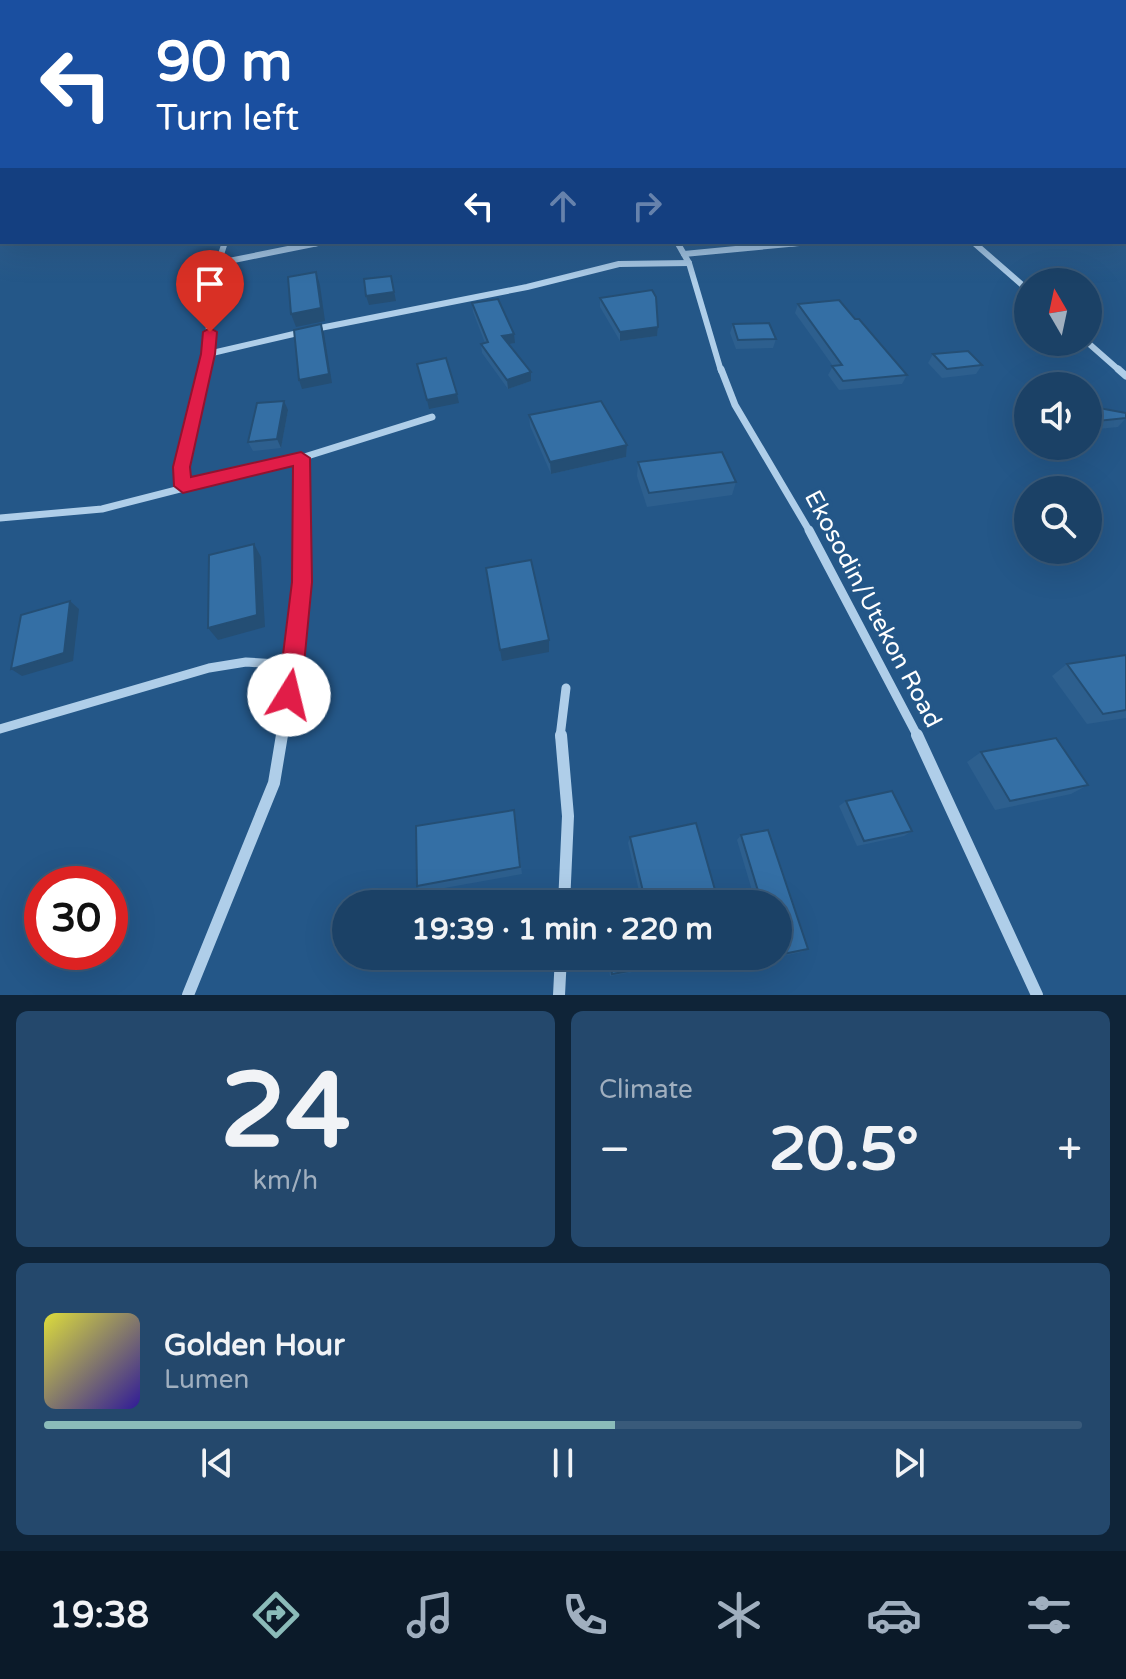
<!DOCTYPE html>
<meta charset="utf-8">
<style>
:root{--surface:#1b4166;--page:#24486c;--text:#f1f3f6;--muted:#a0afbf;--line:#395a7a;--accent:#8bbbb9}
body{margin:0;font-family:"Varela Round",sans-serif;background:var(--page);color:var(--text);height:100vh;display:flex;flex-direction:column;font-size:30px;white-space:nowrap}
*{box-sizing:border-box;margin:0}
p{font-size:26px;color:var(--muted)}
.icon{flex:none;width:44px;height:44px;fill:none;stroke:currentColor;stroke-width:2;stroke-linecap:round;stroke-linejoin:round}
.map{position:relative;height:995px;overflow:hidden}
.details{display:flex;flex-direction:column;gap:16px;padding:16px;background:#0f2438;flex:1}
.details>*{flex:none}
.banner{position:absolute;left:0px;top:0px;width:1126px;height:244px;box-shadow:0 8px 32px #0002,0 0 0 2px var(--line);background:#1a4fa0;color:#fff;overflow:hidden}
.needle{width:52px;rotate:351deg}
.controls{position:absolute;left:1014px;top:268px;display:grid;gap:16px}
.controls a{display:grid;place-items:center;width:88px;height:88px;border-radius:50%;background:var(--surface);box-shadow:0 8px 32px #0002,0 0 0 2px var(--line);font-size:40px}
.speed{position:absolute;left:24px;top:866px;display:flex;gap:16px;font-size:40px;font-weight:700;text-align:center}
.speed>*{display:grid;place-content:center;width:104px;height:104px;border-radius:50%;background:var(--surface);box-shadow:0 8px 32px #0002,0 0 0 2px var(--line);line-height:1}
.speed .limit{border:12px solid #d22;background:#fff;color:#111}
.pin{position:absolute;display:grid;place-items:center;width:68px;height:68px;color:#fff;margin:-82px -34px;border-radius:50% 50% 50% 0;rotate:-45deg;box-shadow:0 0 8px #0007}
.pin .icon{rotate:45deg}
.me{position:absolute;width:88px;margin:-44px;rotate:9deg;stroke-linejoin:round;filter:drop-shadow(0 0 6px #0008)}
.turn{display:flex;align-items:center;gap:28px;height:168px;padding:0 24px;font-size:36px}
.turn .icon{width:104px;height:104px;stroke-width:2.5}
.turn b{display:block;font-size:56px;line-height:68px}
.lanes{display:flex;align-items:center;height:76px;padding:0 24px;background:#0003;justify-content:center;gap:40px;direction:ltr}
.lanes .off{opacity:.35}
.big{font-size:60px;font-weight:800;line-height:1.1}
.details .widget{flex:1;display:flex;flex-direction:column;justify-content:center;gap:12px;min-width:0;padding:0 28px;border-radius:12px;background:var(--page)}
.details .dial{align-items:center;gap:0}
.dial b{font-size:104px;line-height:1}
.song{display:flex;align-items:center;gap:24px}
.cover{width:96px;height:96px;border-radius:12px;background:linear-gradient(135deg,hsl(60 70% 55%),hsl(250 70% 35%))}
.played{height:8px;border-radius:4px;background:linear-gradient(90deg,var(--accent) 55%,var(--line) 55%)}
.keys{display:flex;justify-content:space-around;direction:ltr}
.heat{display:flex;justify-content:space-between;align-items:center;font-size:44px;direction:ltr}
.details .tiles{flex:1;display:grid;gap:16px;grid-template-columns:1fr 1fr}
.widget:last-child{grid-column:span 2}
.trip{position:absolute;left:332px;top:890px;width:460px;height:80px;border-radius:40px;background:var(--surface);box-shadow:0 8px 32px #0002,0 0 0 2px var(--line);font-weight:800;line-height:80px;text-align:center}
.tabs{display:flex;height:128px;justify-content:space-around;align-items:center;background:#0b1a29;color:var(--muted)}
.tabs .icon{width:56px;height:56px}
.tabs .on{color:var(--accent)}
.tabs b{font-size:36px;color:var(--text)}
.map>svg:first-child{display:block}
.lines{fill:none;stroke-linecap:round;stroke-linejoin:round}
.street-far4{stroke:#afcee9;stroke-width:5}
.street-far3{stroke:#afcee9;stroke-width:6}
.street-far2{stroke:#afcee9;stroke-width:7}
.street-far1{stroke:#afcee9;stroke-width:9}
.street{stroke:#afcee9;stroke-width:12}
.wall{fill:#2d5f8e}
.shaded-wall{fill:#244e74}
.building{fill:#346fa5;stroke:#244e74;stroke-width:2}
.route{fill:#e11d48;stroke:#92132f;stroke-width:2}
.labels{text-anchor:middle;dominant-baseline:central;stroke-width:8;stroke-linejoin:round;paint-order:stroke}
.street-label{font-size:24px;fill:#fff;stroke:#245788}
</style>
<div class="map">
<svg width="1126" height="995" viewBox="0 0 1126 995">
<rect width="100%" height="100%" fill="#245788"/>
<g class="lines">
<g class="street-far4">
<path d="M315,244L323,242"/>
<path d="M792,244L810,242"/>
</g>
<g class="street-far3">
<path d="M677,242L689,263L721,371"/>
<path d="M973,242L1028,290"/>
<path d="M684,254L810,242"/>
<path d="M219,263L323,242"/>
<path d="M1087,342L1120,371"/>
<path d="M208,354L315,329L527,287L619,264L689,263"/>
<path d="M204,371L208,354L210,289L225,242"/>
</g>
<g class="street-far2">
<path d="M721,369L735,405L810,532"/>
<path d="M1118,369L1126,376"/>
<path d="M301,458L302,532"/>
<path d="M183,486L181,467L204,369"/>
<path d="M0,518L102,509L301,458L432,417"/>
</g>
<g class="street-far1">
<path d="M809,530L918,737"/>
<path d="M0,729L209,668L246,662L294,665"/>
<path d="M282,737C294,668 302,600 302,530"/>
<path d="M560,737L566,688"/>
</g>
<g class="street">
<path d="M561,735L568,816L564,904"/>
<path d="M917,735L1037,995"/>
<path d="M188,995L274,783L282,735"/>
<path d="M559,995L561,956"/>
</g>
</g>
<g class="wall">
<path d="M600,298L658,327L657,336L620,341L600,307Z"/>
<path d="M472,303L515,343L508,344L531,372V381L508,389L482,353L481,344L485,343L473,312Z"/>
<path d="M798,304L855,319L907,375L902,384L839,390L828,375L833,366L795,313Z"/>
<path d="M733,324L776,339L773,348L736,349L730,333Z"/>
<path d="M933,354L982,365L976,374L942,378L928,363Z"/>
<path d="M1088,406L1126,418L1118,427L1088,430Z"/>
<path d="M288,410L281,448L253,451L248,442Z"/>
<path d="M529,415L627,445L626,457L551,474L530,426Z"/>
<path d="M638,462L736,482L732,495L647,507L637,476Z"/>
<path d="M1126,655V718L1087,724L1052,676L1067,664Z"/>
<path d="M981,752L1088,785L1071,794L995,810L967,762Z"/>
<path d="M846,801L912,831L904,836L857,846L839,806Z"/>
<path d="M514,810L522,874L422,892L417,886Z"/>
<path d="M741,835L808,949L801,952L773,958L772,956H778V904H756L737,840Z"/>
<path d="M630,837L719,904H642L628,843Z"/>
<path d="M607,956H725L610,976Z"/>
</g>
<g class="shaded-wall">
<path d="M316,272L320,285L325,321L296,327L291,314Z"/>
<path d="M391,276L396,301L369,305L366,296Z"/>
<path d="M321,324L324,333L332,383L302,389L299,380Z"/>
<path d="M658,327L657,336L620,341V332Z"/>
<path d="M514,334L515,343L503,345L502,336Z"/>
<path d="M531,372V381L508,389L507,380Z"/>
<path d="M457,394L459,403L429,409L427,400Z"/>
<path d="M284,401L288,410L281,448L277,439Z"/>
<path d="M627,445L626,457L551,474L550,462Z"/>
<path d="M254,544L261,557L265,627L218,640L208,628Z"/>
<path d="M70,601L79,609L73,661L22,676L11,669Z"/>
<path d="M549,640V652L502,661L500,650Z"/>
</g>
<g class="building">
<rect x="1124" y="145" width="2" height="19"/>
<path d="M0,164H2V181L0,182Z"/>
<path d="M316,272L321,308L291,314L288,277Z"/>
<path d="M391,276L394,292L366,296L364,279Z"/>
<path d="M652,290L656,297L658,327L620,332L600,298Z"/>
<path d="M498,299L514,334L502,336L531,372L507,380L481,344L488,342L472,303Z"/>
<path d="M839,300L855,319H859L907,375L843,381L832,366L842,365L798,304Z"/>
<path d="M769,323L776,339L738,340L733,324Z"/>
<path d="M321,324L329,374L299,380L294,330Z"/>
<path d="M968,351L982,365L947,369L933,354Z"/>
<path d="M446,358L457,394L427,400L417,364Z"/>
<path d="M284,401L277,439L248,442L257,403Z"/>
<path d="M601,401L627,445L550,462L529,415Z"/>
<path d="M1088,406L1126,413V418L1088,422Z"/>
<path d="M722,452L736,482L649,493L638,462Z"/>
<path d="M254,544L257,615L208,628L209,555Z"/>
<path d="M531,560L549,640L500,650L486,568Z"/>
<path d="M70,601L64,653L11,669L21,615Z"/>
<path d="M1126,655V710L1103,714L1067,664Z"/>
<path d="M1056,738L1088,785L1010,801L981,752Z"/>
<path d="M892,791L912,831L864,841L846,801Z"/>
<path d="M514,810L520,867L417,886L416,826Z"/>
<path d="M696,823L719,904H646L630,837Z"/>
<path d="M768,830L808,949L778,955V904H762L741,835Z"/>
<path d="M609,956H712L612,974Z"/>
</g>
<linearGradient id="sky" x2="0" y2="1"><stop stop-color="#14304b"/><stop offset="0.5" stop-color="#3f6996"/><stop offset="1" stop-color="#3f6996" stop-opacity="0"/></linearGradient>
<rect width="1126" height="282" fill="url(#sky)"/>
<path class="route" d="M210,328L217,332L215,354L190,467L191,477L301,452L310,458L312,582L301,695L297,702L289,706L281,702L278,695L292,582L293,466L183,493L174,486L173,467L201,354L203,332Z"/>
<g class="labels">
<g class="street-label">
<text transform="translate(873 609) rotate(62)">Ekosodin/Utekon Road</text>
</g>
</g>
</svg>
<div class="controls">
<a><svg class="needle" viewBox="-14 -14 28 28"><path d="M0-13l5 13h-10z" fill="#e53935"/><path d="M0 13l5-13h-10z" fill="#a0afbf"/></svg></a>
<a><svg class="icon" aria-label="sound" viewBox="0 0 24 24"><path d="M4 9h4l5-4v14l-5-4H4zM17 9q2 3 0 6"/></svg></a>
<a><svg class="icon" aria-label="search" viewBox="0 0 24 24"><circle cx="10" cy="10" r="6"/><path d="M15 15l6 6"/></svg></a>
</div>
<div class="speed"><div class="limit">30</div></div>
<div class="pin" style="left:210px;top:332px;background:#d93025"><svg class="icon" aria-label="arrive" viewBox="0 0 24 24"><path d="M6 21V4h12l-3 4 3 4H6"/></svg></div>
<svg class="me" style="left:289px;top:695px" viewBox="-20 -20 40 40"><circle r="19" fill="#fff"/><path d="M0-13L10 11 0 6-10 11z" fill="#e11d48"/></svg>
<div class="trip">19:39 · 1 min · 220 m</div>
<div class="banner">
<div class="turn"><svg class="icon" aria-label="left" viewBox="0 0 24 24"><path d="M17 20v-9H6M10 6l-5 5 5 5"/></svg><div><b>90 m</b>Turn left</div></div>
<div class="lanes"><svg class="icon" aria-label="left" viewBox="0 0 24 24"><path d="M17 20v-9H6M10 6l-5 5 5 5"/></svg><svg class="icon off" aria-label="ahead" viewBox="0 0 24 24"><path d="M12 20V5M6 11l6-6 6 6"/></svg><svg class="icon off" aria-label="right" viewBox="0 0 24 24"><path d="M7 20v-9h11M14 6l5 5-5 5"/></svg></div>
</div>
</div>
<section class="details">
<div class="tiles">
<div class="widget dial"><b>24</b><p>km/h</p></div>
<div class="widget"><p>Climate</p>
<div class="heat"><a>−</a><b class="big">20.5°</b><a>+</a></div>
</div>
<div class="widget">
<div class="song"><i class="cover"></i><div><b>Golden Hour</b><p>Lumen</p></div></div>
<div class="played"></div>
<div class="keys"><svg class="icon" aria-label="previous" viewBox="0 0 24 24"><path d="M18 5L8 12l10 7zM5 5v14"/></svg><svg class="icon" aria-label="pause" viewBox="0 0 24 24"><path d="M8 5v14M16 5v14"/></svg><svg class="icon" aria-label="next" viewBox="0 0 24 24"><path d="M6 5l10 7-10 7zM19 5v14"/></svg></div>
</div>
</div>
</section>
<nav class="tabs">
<b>19:38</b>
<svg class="icon on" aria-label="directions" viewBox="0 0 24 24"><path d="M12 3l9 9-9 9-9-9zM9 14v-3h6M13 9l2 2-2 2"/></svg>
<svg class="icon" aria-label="music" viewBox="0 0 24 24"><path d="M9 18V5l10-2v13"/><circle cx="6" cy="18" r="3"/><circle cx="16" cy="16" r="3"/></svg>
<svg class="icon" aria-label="phone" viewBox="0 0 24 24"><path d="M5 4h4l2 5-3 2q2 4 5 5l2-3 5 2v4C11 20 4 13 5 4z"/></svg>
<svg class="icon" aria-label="climate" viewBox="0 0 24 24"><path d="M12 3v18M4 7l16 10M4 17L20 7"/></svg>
<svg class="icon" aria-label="car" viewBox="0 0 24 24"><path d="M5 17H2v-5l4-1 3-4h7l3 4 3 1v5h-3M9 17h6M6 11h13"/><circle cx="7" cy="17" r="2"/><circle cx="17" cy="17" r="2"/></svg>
<svg class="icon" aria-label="filters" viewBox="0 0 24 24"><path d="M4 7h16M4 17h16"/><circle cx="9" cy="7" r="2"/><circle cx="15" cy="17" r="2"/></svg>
</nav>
